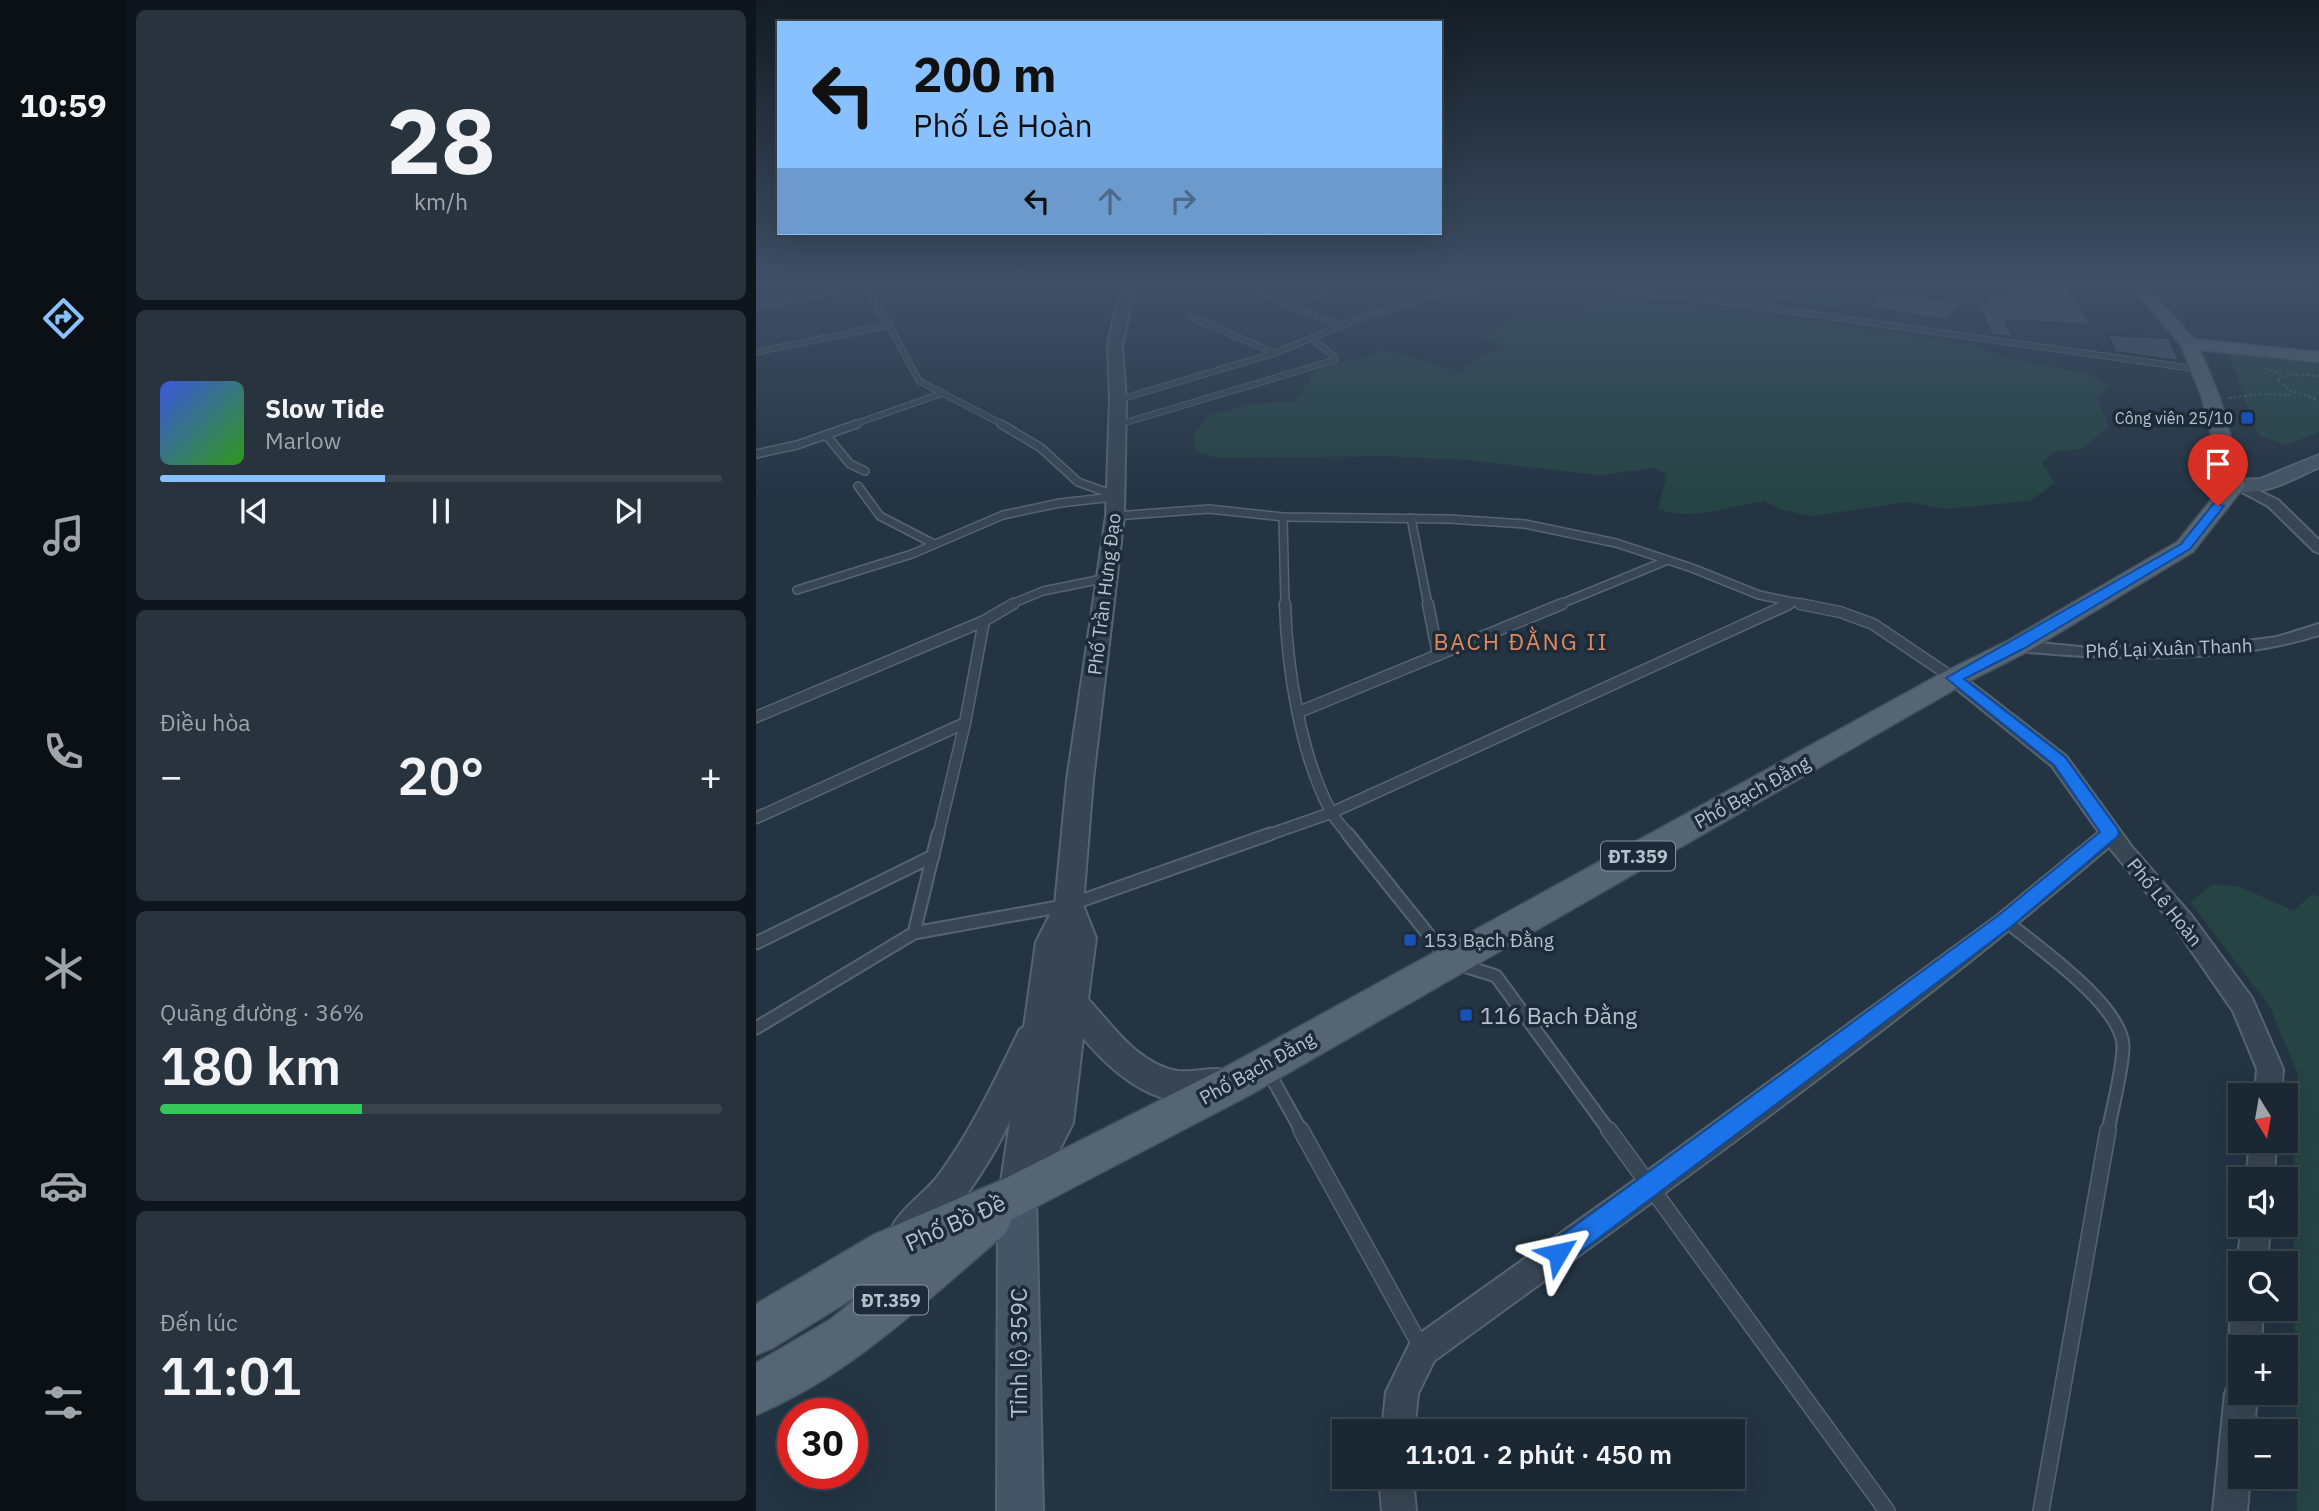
<!DOCTYPE html>
<html lang="vi">
<meta charset="utf-8">
<style>
:root{--surface:#1b2732;--page:#28333e;--text:#f1f3f6;--muted:#a0a5ac;--line:#39444d;--accent:#88c1ff}
body{margin:0;font-family:"IBM Plex Sans",sans-serif;background:var(--page);color:var(--text);height:100vh;display:flex;flex-direction:column;font-size:26px;white-space:nowrap}
*{box-sizing:border-box;margin:0}
p{font-size:23px;color:var(--muted)}
.icon{flex:none;width:38px;height:38px;fill:none;stroke:currentColor;stroke-width:2;stroke-linecap:round;stroke-linejoin:round}
.map{position:relative;flex:1;overflow:hidden}
.drawer{display:flex;flex-direction:column;gap:10px;padding:10px;background:#0f151c;width:630px}
.drawer>*{flex:none}
.hud{position:absolute;left:21px;top:21px;width:665px;height:214px;border-radius:0px;box-shadow:0 7px 28px #0002,0 0 0 2px var(--line);background:#88c1ff;color:#111;overflow:hidden}
.needle{width:46px;rotate:169deg}
.buttons{position:absolute;left:1472px;top:1083px;display:grid;gap:14px}
.buttons a{display:grid;place-items:center;width:70px;height:70px;border-radius:0px;background:var(--surface);box-shadow:0 7px 28px #0002,0 0 0 2px var(--line);font-size:35px}
.speed{position:absolute;left:21px;top:1398px;display:flex;gap:14px;font-size:35px;font-weight:700;text-align:center}
.speed>*{display:grid;place-content:center;width:91px;height:91px;border-radius:50%;background:var(--surface);box-shadow:0 7px 28px #0002,0 0 0 2px var(--line);line-height:1}
.speed .limit{border:10px solid #d22;background:#fff;color:#111}
.pin{position:absolute;display:grid;place-items:center;width:60px;height:60px;color:#fff;margin:-72px -30px;border-radius:50% 50% 50% 0;rotate:-45deg;box-shadow:0 0 7px #0007}
.pin .icon{rotate:45deg}
.me{position:absolute;width:77px;margin:-38px;rotate:54deg;stroke-linejoin:round;filter:drop-shadow(0 0 5px #0008)}
.turn{display:flex;align-items:center;gap:24px;height:147px;padding:0 21px;font-size:32px}
.turn .icon{width:91px;height:91px;stroke-width:2.5}
.turn b{display:block;font-size:49px;line-height:60px}
.lanes{display:flex;align-items:center;height:66px;padding:0 21px;background:#0003;justify-content:center;gap:35px;direction:ltr}
.lanes .off{opacity:.35}
.big{font-size:52px;font-weight:600;line-height:1.1}
.drawer .widget{flex:1;display:flex;flex-direction:column;justify-content:center;gap:10px;min-width:0;padding:0 24px;border-radius:10px;background:var(--page)}
.drawer .dial{align-items:center;gap:0}
.dial b{font-size:91px;line-height:1}
.song{display:flex;align-items:center;gap:21px}
.cover{width:84px;height:84px;border-radius:10px;background:linear-gradient(135deg,hsl(230 70% 55%),hsl(110 70% 35%))}
.played{height:7px;border-radius:4px;background:linear-gradient(90deg,var(--accent) 40%,var(--line) 40%)}
.keys{display:flex;justify-content:space-around;direction:ltr}
.heat{display:flex;justify-content:space-between;align-items:center;font-size:38px;direction:ltr}
.charge{height:10px;border-radius:5px;background:linear-gradient(90deg,#34c759 36%,var(--line) 0)}
.trip{position:absolute;left:576px;top:1419px;width:413px;height:70px;border-radius:0px;background:var(--surface);box-shadow:0 7px 28px #0002,0 0 0 2px var(--line);font-weight:600;line-height:70px;text-align:center}
main{display:flex;flex:1;min-height:0}
.tabs{display:flex;flex-direction:column;width:126px;justify-content:space-around;align-items:center;background:#0b1014;color:var(--muted)}
.tabs .icon{width:49px;height:49px}
.tabs .on{color:var(--accent)}
.tabs b{font-size:32px;color:var(--text)}
.map>svg:first-child{display:block}
.green{fill:#264444}
.building{fill:#3f5363;stroke:#1f2d3a;stroke-width:2}
.lines{fill:none;stroke-linecap:round;stroke-linejoin:round}
.service-far4-casing{stroke:#566470;stroke-width:7}
.service-far3-casing{stroke:#566470;stroke-width:10}
.service-far2-casing{stroke:#566470;stroke-width:13}
.service-far1-casing{stroke:#566470;stroke-width:15}
.service-casing{stroke:#566470;stroke-width:18}
.minor-casing{stroke:#566470;stroke-width:4}
.tertiary-casing{stroke:#566470;stroke-width:4}
.secondary-casing{stroke:#566470;stroke-width:4}
.primary-casing{stroke:#424f5c;stroke-width:3}
.path{stroke:#446060;stroke-width:2;stroke-dasharray:2.5 2.5;stroke-linecap:butt}
.service-far4{stroke:#384653;stroke-width:5}
.service-far3{stroke:#384653;stroke-width:7}
.service-far2{stroke:#384653;stroke-width:10}
.service-far1{stroke:#384653;stroke-width:11}
.service{stroke:#384653;stroke-width:15}
.minor{fill:#384653;fill-rule:evenodd}
.tertiary{fill:#384653;fill-rule:evenodd}
.secondary{fill:#465566;fill-rule:evenodd}
.primary{fill:#566573;fill-rule:evenodd}
.route{fill:#1a73e8;stroke:#114b97;stroke-width:2}
.transit-dot{fill:#1a4fb4;stroke:#1d2b38;stroke-width:2.5}
.labels{text-anchor:middle;dominant-baseline:central;stroke-width:7;stroke-linejoin:round;paint-order:stroke}
.far-poi-label{font-size:16px;fill:#b5c1cd;stroke:#1d2b38;text-anchor:end}
.shield{fill:#1d2b38;stroke:#8794a0;stroke-width:2}
.shield-label{font-size:18px;font-weight:bold;fill:#b5c1cd}
.street-label{font-size:19px;fill:#b5c1cd;stroke:#1d2b38}
.poi-label{font-size:19px;fill:#b5c1cd;stroke:#1d2b38;text-anchor:start}
.quarter-label{font-size:23px;letter-spacing:2px;fill:#df8a5e;stroke:#1d2b38}
.near-poi-label{font-size:23px;fill:#b5c1cd;stroke:#1d2b38;text-anchor:start}
.near-street-label{font-size:23px;fill:#b5c1cd;stroke:#1d2b38}
</style>
<main>
<nav class="tabs">
<b>10:59</b>
<svg class="icon on" aria-label="directions" viewBox="0 0 24 24"><path d="M12 3l9 9-9 9-9-9zM9 14v-3h6M13 9l2 2-2 2"/></svg>
<svg class="icon" aria-label="music" viewBox="0 0 24 24"><path d="M9 18V5l10-2v13"/><circle cx="6" cy="18" r="3"/><circle cx="16" cy="16" r="3"/></svg>
<svg class="icon" aria-label="phone" viewBox="0 0 24 24"><path d="M5 4h4l2 5-3 2q2 4 5 5l2-3 5 2v4C11 20 4 13 5 4z"/></svg>
<svg class="icon" aria-label="climate" viewBox="0 0 24 24"><path d="M12 3v18M4 7l16 10M4 17L20 7"/></svg>
<svg class="icon" aria-label="car" viewBox="0 0 24 24"><path d="M5 17H2v-5l4-1 3-4h7l3 4 3 1v5h-3M9 17h6M6 11h13"/><circle cx="7" cy="17" r="2"/><circle cx="17" cy="17" r="2"/></svg>
<svg class="icon" aria-label="filters" viewBox="0 0 24 24"><path d="M4 7h16M4 17h16"/><circle cx="9" cy="7" r="2"/><circle cx="15" cy="17" r="2"/></svg>
</nav>
<section class="drawer">
<div class="widget dial"><b>28</b><p>km/h</p></div>
<div class="widget">
<div class="song"><i class="cover"></i><div><b>Slow Tide</b><p>Marlow</p></div></div>
<div class="played"></div>
<div class="keys"><svg class="icon" aria-label="previous" viewBox="0 0 24 24"><path d="M18 5L8 12l10 7zM5 5v14"/></svg><svg class="icon" aria-label="pause" viewBox="0 0 24 24"><path d="M8 5v14M16 5v14"/></svg><svg class="icon" aria-label="next" viewBox="0 0 24 24"><path d="M6 5l10 7-10 7zM19 5v14"/></svg></div>
</div>
<div class="widget"><p>Điều hòa</p>
<div class="heat"><a>−</a><b class="big">20°</b><a>+</a></div>
</div>
<div class="widget"><p>Quãng đường · 36%</p><b class="big">180 km</b><div class="charge"></div></div>
<div class="widget"><p>Đến lúc</p><b class="big">11:01</b></div>
</section>
<div class="map">
<svg width="1563" height="1511" viewBox="0 0 1563 1511">
<rect width="100%" height="100%" fill="#243443"/>
<g class="green">
<path d="M941,284H1101L1098,288L1073,292L1090,303L1089,309L949,289Z"/>
<path d="M846,298L1078,324L1220,346L1258,360L1331,373L1352,386L1341,399L1353,426L1326,449L1297,452L1286,463L1299,483L1274,501L1190,509L1152,502L1057,516L1026,510L1009,501C973,506 937,522 902,509L911,474L897,468L843,475L712,460L631,456L462,458L440,451L437,436L452,416L503,403L539,401L559,371L630,350L702,371L747,345L727,339L753,320L815,316Z"/>
<path d="M1472,354L1563,363V432L1531,445L1503,436Z"/>
<path d="M1457,884L1484,887L1538,911L1556,894L1563,897V1511H1541L1537,1187L1542,1074L1514,1007L1434,902Z"/>
</g>
<g class="building">
<path d="M1243,284H1310L1336,325L1250,320L1256,337L1236,335L1221,300L1232,301L1230,294L1253,295Z"/>
<path d="M1127,290L1205,303L1193,321L1113,307Z"/>
<path d="M1352,335L1413,338L1423,361L1359,352Z"/>
</g>
<g class="lines">
<g class="service-far4-casing">
<g id="service-far4">
<path d="M106,284L133,325L163,381L248,425"/>
<path d="M363,284C389,291 415,293 441,284"/>
<path d="M666,284L687,292"/>
<path d="M798,284L955,300L1441,369"/>
<path d="M501,292L585,326"/>
<path d="M533,305L592,284"/>
<path d="M0,307L118,284"/>
<path d="M435,317L519,353"/>
<path d="M0,352L133,325"/>
<path d="M362,400L519,353L599,320L687,292H718L738,284"/>
<path d="M96,425L184,394"/>
<path d="M361,425L579,360L578,356L555,338"/>
</g>
</g>
<g class="service-far3-casing">
<g id="service-far3">
<path d="M245,424L285,448L322,482L361,496"/>
<path d="M361,425L366,424"/>
<path d="M70,435L94,464L109,471"/>
<path d="M0,454L41,445L101,424"/>
<path d="M102,486L124,516L178,544"/>
<path d="M359,516L453,509L527,517L693,519L769,524L860,543L936,568L1003,595L1052,605"/>
<path d="M527,517L529,605"/>
<path d="M655,518L672,605"/>
<path d="M41,590L156,554L247,515L304,503L357,497"/>
<path d="M253,605L287,591L351,578"/>
<path d="M802,605L912,560"/>
<path d="M1029,605L1036,602"/>
</g>
</g>
<g class="service-far2-casing">
<g id="service-far2">
<path d="M529,604C531,668 544,753 574,810C579,820 587,828 594,836"/>
<path d="M672,604L682,655"/>
<path d="M1044,604L1084,612L1117,624L1197,678"/>
<path d="M228,621L257,604"/>
<path d="M543,712L806,604"/>
<path d="M0,717L228,621L209,723L182,836"/>
<path d="M0,818L209,723"/>
<path d="M509,836L575,813L1033,604"/>
</g>
</g>
<g class="service-far1-casing">
<g id="service-far1">
<path d="M592,834L692,959"/>
<path d="M1250,921C1280,946 1366,1005 1367,1046C1367,1070 1356,1108 1352,1132"/>
<path d="M158,933L182,834"/>
<path d="M0,943L177,856"/>
<path d="M705,965L740,976L854,1132"/>
<path d="M0,1028L158,933L313,905L514,834"/>
<path d="M512,1071L546,1132"/>
</g>
</g>
<g class="service-casing">
<g id="service">
<path d="M545,1130L664,1345"/>
<path d="M853,1130L1131,1511"/>
<path d="M1285,1511L1352,1130"/>
</g>
</g>
<g class="minor-casing">
<g id="minor">
<path d="M1491,485L1522,500L1563,540V553L1558,551L1512,506L1486,492L1484,489Z"/>
<path d="M1563,624V635C1473,664 1356,660 1262,651L1253,646L1262,641L1334,648L1475,643L1521,637Z"/>
<path d="M1198,672L1204,674L1310,756L1376,847L1435,915L1496,998L1527,1069L1525,1096H1499L1501,1069L1477,1011L1419,927L1353,847C1138,1030 906,1195 678,1361L662,1394L658,1432H626L630,1392L656,1339L882,1178L1242,915L1343,832L1296,766L1192,682L1189,678Z"/>
<path d="M1494,1141H1520L1518,1180H1490Z"/>
<path d="M1486,1225H1514L1511,1264H1484V1270L1481,1264Z"/>
<path d="M1484,1297V1309H1507L1505,1348H1484V1361L1478,1359C1471,1343 1472,1310 1484,1297Z"/>
<path d="M1484,1377V1393H1501L1498,1432H1484V1477H1494L1491,1511H1457L1469,1393L1474,1382Z"/>
<path d="M623,1477H657L660,1511H626Z"/>
</g>
</g>
<g class="tertiary-casing">
<path id="tertiary" d="M371,284H383L374,307L366,347L370,400L368,516L337,780L327,905L340,938L332,999C357,1026 383,1065 422,1071C441,1073 458,1065 477,1072L481,1083L477,1094C413,1118 367,1085 327,1038L317,1123L274,1208L261,1213L248,1208L243,1195L254,1121C237,1159 190,1235 151,1251L138,1246L133,1233C143,1209 166,1196 182,1176C216,1130 239,1080 264,1029L268,1027L280,942L299,905L311,780L350,516L354,400L352,347L360,307Z"/>
</g>
<g class="secondary-casing">
<g id="secondary">
<path d="M1563,455V467C1534,481 1504,498 1471,490L1469,486L1478,480L1504,479Z"/>
<path d="M261,1176L274,1182L280,1195L287,1511H241L242,1195L248,1182Z"/>
</g>
</g>
<g class="primary-casing">
<path id="primary" d="M1373,284H1389L1438,339L1563,352V362L1444,350L1463,395L1489,486L1437,552L1271,652L1208,684L494,1095L255,1220L250,1233C172,1299 96,1375 0,1415V1363L75,1319L109,1291L17,1348L0,1355V1304L117,1235L246,1180L466,1069L1188,672L1253,640L1421,542L1467,485L1445,395L1425,345Z"/>
</g>
<g class="path">
<path d="M1509,368L1527,375"/>
<path d="M1563,376L1536,374L1521,379L1534,391L1563,400"/>
<path d="M1473,398L1506,394L1538,395"/>
</g>
<use href="#service-far4" class="service-far4"/>
<use href="#service-far3" class="service-far3"/>
<use href="#service-far2" class="service-far2"/>
<use href="#service-far1" class="service-far1"/>
<use href="#service" class="service"/>
<use href="#minor" class="minor"/>
<use href="#tertiary" class="tertiary"/>
<use href="#secondary" class="secondary"/>
<use href="#primary" class="primary"/>
</g>
<linearGradient id="sky" x2="0" y2="1"><stop stop-color="#141d25"/><stop offset="0.57" stop-color="#3f5066"/><stop offset="1" stop-color="#3f5066" stop-opacity="0"/></linearGradient>
<rect width="1563" height="496" fill="url(#sky)"/>
<path class="route" d="M1458,503L1468,506L1434,549L1267,649L1208,679L1309,757L1361,828L1363,833L1361,837L1256,926L811,1262L802,1265L794,1262L790,1253L794,1244L1243,915L1344,832L1298,765L1190,678L1425,544Z"/>
<g class="transit-dot">
<rect x="1484" y="411" width="14" height="14" rx="3.5"/>
<rect x="647" y="933" width="14" height="14" rx="3.5"/>
<rect x="703" y="1008" width="14" height="14" rx="3.5"/>
</g>
<g class="labels">
<g class="far-poi-label">
<text x="1477" y="418">Công viên 25/10</text>
</g>
<g class="shield">
<rect x="845" y="841.5" width="74" height="29" rx="5"/>
<rect x="98" y="1285.5" width="74" height="29" rx="5"/>
</g>
<g class="shield-label">
<text x="882" y="856">ĐT.359</text>
<text x="135" y="1300">ĐT.359</text>
</g>
<g class="street-label">
<text transform="translate(348 594) rotate(-83)">Phố Trần Hưng Đạo</text>
<text transform="translate(1413 648) rotate(-2)">Phố Lại Xuân Thanh</text>
<text transform="translate(996 792) rotate(-29)">Phố Bạch Đằng</text>
<text transform="translate(1409 902) rotate(51)">Phố Lê Hoàn</text>
<text transform="translate(501 1068) rotate(-29)">Phố Bạch Đằng</text>
</g>
<g class="poi-label">
<text x="668" y="940">153 Bạch Đằng</text>
</g>
<g class="quarter-label">
<text x="765" y="641">BẠCH ĐẰNG II</text>
</g>
<g class="near-poi-label">
<text x="724" y="1015">116 Bạch Đằng</text>
</g>
<g class="near-street-label">
<text transform="translate(199 1222) rotate(-24)">Phố Bồ Đề</text>
<text transform="translate(262 1353) rotate(-90)">Tỉnh lộ 359C</text>
</g>
</g>
</svg>
<div class="buttons">
<a><svg class="needle" viewBox="-14 -14 28 28"><path d="M0-13l5 13h-10z" fill="#e53935"/><path d="M0 13l5-13h-10z" fill="#a0a5ac"/></svg></a>
<a><svg class="icon" aria-label="sound" viewBox="0 0 24 24"><path d="M4 9h4l5-4v14l-5-4H4zM17 9q2 3 0 6"/></svg></a>
<a><svg class="icon" aria-label="search" viewBox="0 0 24 24"><circle cx="10" cy="10" r="6"/><path d="M15 15l6 6"/></svg></a>
<a>+</a>
<a>−</a>
</div>
<div class="speed"><div class="limit">30</div></div>
<div class="pin" style="left:1462px;top:506px;background:#d93025"><svg class="icon" aria-label="arrive" viewBox="0 0 24 24"><path d="M6 21V4h12l-3 4 3 4H6"/></svg></div>
<svg class="me" style="left:802px;top:1253px" viewBox="-20 -20 40 40"><path d="M0-17L14 15 0 8-14 15z" fill="#1a73e8" stroke="#fff" stroke-width="4"/></svg>
<div class="trip">11:01 · 2 phút · 450 m</div>
<div class="hud">
<div class="turn"><svg class="icon" aria-label="left" viewBox="0 0 24 24"><path d="M17 20v-9H6M10 6l-5 5 5 5"/></svg><div><b>200 m</b>Phố Lê Hoàn</div></div>
<div class="lanes"><svg class="icon" aria-label="left" viewBox="0 0 24 24"><path d="M17 20v-9H6M10 6l-5 5 5 5"/></svg><svg class="icon off" aria-label="ahead" viewBox="0 0 24 24"><path d="M12 20V5M6 11l6-6 6 6"/></svg><svg class="icon off" aria-label="right" viewBox="0 0 24 24"><path d="M7 20v-9h11M14 6l5 5-5 5"/></svg></div>
</div>
</div>
</main>
